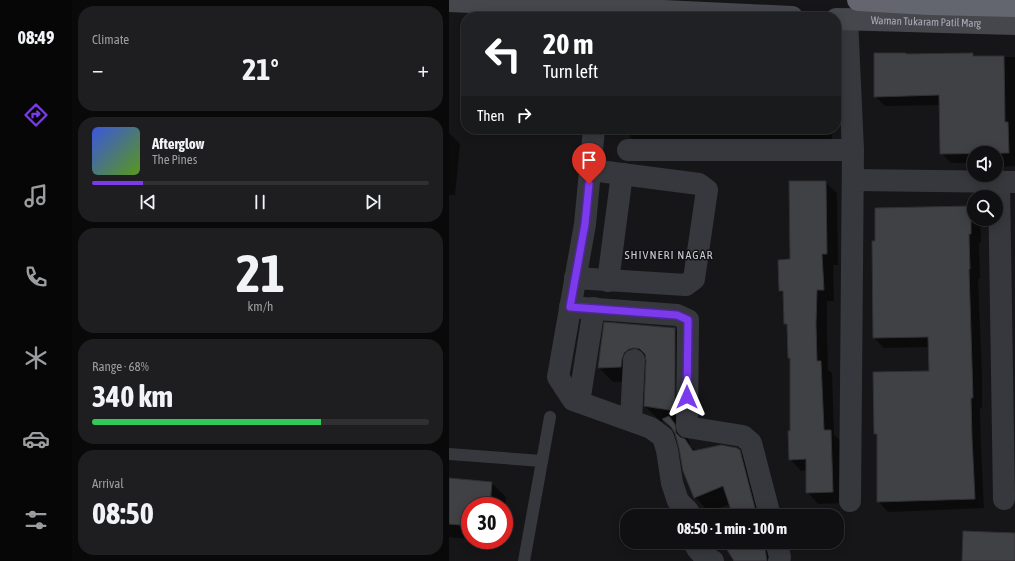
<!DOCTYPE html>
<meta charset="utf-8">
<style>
:root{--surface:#101012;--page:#1e1e20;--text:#f1f3f6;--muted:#9c9d9f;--line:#303032;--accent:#7c3aed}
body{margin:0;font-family:"Asap Condensed",sans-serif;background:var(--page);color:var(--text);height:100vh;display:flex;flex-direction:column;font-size:15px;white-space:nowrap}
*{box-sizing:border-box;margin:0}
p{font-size:13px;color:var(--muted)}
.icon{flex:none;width:22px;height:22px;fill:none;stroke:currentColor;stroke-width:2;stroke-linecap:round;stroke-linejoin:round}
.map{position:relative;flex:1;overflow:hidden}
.drawer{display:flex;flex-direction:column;gap:6px;padding:6px;background:#09090a;width:377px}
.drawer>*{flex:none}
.hud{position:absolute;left:12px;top:12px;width:380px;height:122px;border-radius:16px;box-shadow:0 2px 10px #0003,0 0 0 1px var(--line);background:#202124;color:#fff;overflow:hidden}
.buttons{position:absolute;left:518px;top:146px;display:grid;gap:8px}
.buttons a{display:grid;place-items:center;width:36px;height:36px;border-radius:50%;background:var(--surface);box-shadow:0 2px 10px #0003,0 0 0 1px var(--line);font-size:20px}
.speed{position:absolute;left:12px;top:497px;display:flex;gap:8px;font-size:20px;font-weight:700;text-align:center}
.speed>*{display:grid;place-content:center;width:52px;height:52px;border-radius:50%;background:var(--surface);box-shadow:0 2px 10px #0003,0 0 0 1px var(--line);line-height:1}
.speed .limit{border:6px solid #d22;background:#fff;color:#111}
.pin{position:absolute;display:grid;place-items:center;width:34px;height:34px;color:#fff;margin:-41px -17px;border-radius:50% 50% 50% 0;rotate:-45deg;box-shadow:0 0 4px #0007}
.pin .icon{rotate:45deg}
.me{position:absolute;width:44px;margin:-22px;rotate:0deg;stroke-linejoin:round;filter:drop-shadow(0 0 3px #0008)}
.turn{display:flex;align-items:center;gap:14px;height:84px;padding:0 16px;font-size:18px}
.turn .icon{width:52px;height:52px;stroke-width:2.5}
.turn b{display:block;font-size:28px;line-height:34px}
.then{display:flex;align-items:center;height:38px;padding:0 16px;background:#0003;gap:8px;font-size:15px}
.big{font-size:30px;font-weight:700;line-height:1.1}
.drawer .tile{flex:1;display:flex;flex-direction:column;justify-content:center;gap:6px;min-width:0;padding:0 14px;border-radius:16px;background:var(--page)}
.drawer .dial{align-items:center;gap:0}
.dial b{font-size:52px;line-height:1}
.song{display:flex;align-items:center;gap:12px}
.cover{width:48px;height:48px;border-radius:6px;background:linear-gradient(135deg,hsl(230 70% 55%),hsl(90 70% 35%))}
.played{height:4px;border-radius:2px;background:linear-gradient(90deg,var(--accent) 15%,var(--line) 15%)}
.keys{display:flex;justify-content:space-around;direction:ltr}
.heat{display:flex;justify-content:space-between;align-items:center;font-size:22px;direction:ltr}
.charge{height:6px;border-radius:3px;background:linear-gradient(90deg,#34c759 68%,var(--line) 0)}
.trip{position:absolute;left:171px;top:509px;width:224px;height:40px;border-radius:16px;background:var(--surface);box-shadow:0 2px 10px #0003,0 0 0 1px var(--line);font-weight:700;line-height:40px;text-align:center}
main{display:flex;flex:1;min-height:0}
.tab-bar{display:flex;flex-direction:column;width:72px;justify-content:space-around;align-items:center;background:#060607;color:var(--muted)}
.tab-bar .icon{width:28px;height:28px}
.tab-bar .active{color:var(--accent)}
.tab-bar b{font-size:18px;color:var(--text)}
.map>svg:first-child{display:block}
.shadow{fill:#0007}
.building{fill:#404145;stroke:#303034}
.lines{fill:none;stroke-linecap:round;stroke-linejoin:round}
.lane{stroke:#37383d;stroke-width:12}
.street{stroke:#37383d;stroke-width:22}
.secondary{stroke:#45474d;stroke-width:22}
.highway{stroke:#63666e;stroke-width:22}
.route-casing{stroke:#51269a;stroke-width:10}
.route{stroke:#7c3aed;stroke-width:7}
.labels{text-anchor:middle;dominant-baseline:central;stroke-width:3;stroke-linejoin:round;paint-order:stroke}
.street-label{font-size:11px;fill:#a8adb8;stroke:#111113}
.neighbourhood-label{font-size:12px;letter-spacing:1px;fill:#c9ccd4;stroke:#111113}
</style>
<main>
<nav class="tab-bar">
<b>08:49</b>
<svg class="icon active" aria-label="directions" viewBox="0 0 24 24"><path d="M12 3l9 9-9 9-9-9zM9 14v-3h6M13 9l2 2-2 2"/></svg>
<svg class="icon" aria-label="music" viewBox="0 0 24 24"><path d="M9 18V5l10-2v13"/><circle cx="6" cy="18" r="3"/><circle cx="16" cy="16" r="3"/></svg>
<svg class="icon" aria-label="phone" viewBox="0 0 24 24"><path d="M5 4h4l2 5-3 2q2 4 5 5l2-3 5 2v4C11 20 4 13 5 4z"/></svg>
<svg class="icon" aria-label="climate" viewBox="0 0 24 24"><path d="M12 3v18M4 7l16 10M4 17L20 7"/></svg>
<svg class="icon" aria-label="car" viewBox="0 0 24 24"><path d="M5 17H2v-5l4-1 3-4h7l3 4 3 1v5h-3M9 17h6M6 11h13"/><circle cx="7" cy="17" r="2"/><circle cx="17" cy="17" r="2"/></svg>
<svg class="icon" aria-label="filters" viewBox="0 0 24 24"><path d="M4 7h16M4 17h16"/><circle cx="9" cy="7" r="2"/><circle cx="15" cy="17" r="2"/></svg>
</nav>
<section class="drawer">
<div class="tile"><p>Climate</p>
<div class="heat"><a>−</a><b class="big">21°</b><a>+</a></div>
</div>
<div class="tile">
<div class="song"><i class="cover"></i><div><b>Afterglow</b><p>The Pines</p></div></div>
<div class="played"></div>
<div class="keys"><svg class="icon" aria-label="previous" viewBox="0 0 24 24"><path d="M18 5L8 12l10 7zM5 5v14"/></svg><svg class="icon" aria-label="pause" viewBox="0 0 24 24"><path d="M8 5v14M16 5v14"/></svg><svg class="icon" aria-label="next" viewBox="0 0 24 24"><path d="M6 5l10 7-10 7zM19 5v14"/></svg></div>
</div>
<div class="tile dial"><b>21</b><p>km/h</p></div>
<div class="tile"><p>Range · 68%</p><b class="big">340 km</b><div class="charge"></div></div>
<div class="tile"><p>Arrival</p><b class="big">08:50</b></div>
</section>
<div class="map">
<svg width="566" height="561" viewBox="0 0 566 561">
<rect width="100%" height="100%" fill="#161618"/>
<g class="shadow">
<path d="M387,45L391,49V89H387Z"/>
<path d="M524,54L527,57H566V166L547,167V153H525V163H502L492,153V105L436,106L426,96L458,55Z"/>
<path d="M180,129H383V147H191L181,137Z"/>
<path d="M0,133L11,144L6,195H0Z"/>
<path d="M376,182L388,193L389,265H384L385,301H378V335L379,370L383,373L385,435L393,442L395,503L369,504L358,492V470L352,471L341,459V397H342V359L340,357L339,327L336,324L335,295L331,291L342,260Z"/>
<path d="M521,207L525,211V219H531L532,243H530L531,279H529L533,375V408H531L532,448L535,508L439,512L429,501V436L426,433L481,372L480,347L435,348L425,338L424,242Z"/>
<path d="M156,323L226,329L241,344L240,425L225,423L234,431L240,440L241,446L247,451L288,449L305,466L318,516H285L281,504L260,512L246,497L227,433L216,421H211L196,406L198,362L194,363L186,381L164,382L150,368Z"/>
<path d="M0,479L43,483L57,497L55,525V506H21V539L0,537Z"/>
<path d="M37,540H54V541Z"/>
<path d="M292,542H330V561H286Z"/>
</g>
<g class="building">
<path d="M425,53H457V54L524,53V56H555L556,122H559L560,153L491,154L490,95L425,97Z"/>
<path d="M340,181H377L378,254H373L375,290H368L367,324L368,361H372L375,430H382L384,492L357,493V459L340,460L339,431H341V358H339L338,324H335L334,291H330L329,260L341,259Z"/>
<path d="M522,206V234H520L521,269H520L523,365L524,398H522L523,438L526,499L428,502V434H425L424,372L480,371L479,337L424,338L423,241H426V208Z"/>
<path d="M155,322L226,328V411L195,406L197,361L196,354L191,349L185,348L180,349L175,353L173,359L172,367L149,368Z"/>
<path d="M220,416L226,424L227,433L231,437L236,439L244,451L272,445L288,448L291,450L308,516H284L274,486L245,498L234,471L230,448L226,433L222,427L213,419Z"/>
<path d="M0,478L43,482L41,506H21V526L0,524Z"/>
<path d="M514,531L566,533V561H513Z"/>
<path d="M289,542H315L318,561H285L277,548Z"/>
</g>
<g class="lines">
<g class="lane">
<path d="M0,454L93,461"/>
<path d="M75,561L101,417"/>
</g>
<g class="street">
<path d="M398,19L404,150L401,501"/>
<path d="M145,129L136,224L109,377L124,400L202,428L214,437L218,450L223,483L229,501L239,511L241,516"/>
<path d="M179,150H404"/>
<path d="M405,180L566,182"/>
<path d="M550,182L555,499"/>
<path d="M126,278L237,285L245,279L258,190L250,184L142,170"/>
<path d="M159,281L173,174"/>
<path d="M121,307L228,315L239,320L238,427L294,436L302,443L321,516"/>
<path d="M130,402L145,308"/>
<path d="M182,420L185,360"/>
<path d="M245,542C248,551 256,557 264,561"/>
<path d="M327,542L331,557L330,561"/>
</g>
<g class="secondary">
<path d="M0,1L343,17"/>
<path id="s1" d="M387,19L566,24"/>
</g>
<path class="highway" d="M409,0L480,4L566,6"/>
</g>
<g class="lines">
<g class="route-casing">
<path id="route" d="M140,184L136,224L121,307L228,315L239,320L238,397"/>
</g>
<use href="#route" class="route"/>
</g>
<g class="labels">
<g class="street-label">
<text stroke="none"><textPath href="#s1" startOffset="90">Waman Tukaram Patil Marg</textPath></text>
</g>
<g class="neighbourhood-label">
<text x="220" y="255">SHIVNERI NAGAR</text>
</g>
</g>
</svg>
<div class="buttons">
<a><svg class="icon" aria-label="sound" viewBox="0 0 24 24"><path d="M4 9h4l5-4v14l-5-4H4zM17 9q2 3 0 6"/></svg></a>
<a><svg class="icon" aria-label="search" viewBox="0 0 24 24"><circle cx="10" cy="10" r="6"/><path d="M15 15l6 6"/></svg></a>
</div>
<div class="speed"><div class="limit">30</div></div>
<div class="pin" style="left:140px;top:184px;background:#d93025"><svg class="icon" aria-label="arrive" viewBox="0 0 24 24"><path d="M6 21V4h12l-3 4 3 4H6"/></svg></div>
<svg class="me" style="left:238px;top:397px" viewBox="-20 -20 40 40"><path d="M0-17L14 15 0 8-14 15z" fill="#7c3aed" stroke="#fff" stroke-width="4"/></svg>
<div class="trip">08:50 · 1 min · 100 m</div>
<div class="hud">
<div class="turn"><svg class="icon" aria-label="left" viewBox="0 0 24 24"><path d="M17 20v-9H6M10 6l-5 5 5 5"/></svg><div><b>20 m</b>Turn left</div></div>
<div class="then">Then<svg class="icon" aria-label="right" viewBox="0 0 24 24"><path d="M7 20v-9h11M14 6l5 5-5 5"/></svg></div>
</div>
</div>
</main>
